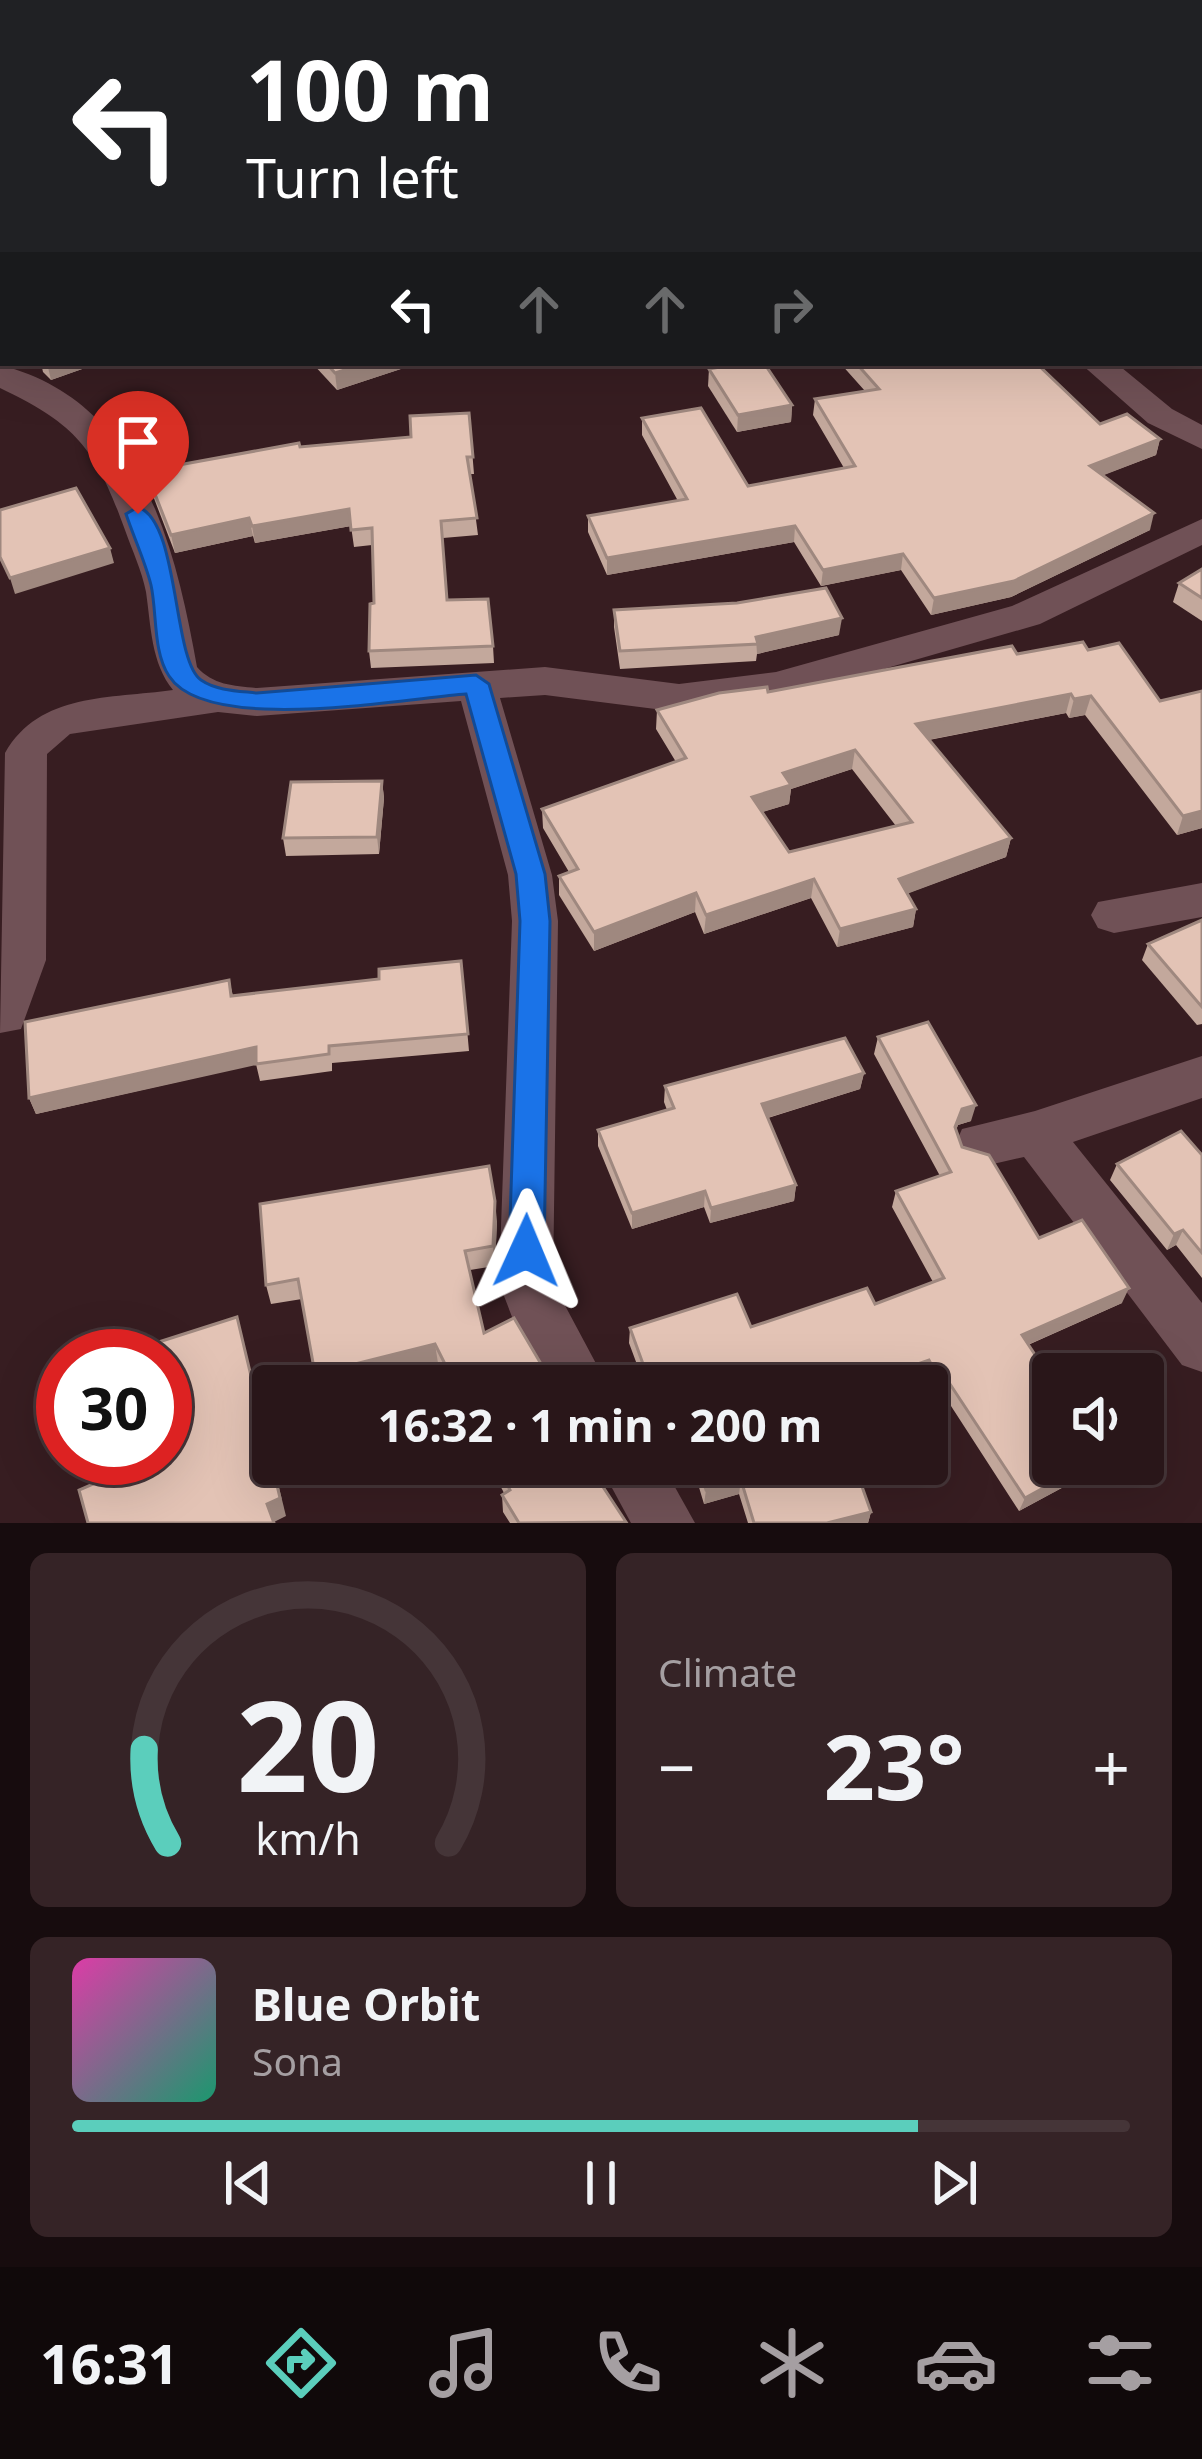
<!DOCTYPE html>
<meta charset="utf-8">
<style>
:root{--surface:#291619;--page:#352326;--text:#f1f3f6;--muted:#a59fa2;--line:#453538;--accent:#5bcebc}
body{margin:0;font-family:"Noto Sans",sans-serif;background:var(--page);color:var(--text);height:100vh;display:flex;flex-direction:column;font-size:45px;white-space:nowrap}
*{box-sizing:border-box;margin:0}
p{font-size:39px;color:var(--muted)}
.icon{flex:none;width:66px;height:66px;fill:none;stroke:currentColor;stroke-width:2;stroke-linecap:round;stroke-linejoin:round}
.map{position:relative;height:1523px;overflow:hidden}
.drawer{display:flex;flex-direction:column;gap:30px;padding:30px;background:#170c0e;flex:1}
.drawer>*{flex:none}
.banner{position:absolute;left:0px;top:0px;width:1203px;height:366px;box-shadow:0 12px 48px #0002,0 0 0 3px var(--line);background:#202124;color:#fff;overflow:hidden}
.tools{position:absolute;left:1032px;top:1353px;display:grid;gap:24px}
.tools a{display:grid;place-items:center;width:132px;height:132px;border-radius:12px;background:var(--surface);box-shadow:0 12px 48px #0002,0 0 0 3px var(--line);font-size:60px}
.speed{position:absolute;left:36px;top:1329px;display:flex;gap:24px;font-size:60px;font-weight:700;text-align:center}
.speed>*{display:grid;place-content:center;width:156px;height:156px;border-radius:50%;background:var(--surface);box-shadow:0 12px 48px #0002,0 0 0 3px var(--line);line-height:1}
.speed .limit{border:18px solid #d22;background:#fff;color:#111}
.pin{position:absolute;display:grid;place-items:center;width:102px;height:102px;color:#fff;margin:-123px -51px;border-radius:50% 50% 50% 0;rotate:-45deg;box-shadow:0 0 12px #0007}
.pin .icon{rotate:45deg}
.me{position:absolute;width:132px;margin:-66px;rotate:1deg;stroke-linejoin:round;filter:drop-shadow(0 0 9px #0008)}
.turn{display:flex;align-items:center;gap:42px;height:252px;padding:0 48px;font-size:54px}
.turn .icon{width:156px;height:156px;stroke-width:2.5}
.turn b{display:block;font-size:84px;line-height:102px}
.lanes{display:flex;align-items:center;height:114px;padding:0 48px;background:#0003;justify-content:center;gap:60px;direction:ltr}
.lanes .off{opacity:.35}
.big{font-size:90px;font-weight:700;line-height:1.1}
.drawer .card{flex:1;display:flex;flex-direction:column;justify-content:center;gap:18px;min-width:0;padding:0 42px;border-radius:18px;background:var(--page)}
.drawer .dial{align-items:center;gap:0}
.dial svg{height:312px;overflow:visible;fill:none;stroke:var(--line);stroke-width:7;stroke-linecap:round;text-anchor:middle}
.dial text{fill:var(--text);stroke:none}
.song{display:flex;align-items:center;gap:36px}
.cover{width:144px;height:144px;border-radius:18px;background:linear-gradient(135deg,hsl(320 70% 55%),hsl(160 70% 35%))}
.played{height:12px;border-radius:6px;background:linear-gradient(90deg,var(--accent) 80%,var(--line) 80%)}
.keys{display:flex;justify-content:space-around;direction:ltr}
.heat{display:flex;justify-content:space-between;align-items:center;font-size:66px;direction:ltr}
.drawer .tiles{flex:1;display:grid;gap:30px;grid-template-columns:1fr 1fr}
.card:last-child{grid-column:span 2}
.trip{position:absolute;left:252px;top:1365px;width:696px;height:120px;border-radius:12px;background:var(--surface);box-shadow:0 12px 48px #0002,0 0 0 3px var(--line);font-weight:700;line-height:120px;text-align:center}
.tabs{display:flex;height:192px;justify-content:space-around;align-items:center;background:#10090a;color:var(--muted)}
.tabs .icon{width:84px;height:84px}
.tabs .on{color:var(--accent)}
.tabs b{font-size:54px;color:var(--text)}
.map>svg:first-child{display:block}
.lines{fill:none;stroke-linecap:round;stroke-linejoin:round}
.minor{fill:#705156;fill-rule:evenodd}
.wall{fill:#c3a89c;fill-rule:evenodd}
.shaded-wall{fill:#9f887f}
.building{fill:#e3c3b5;stroke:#9f887f;stroke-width:3;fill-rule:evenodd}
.route{fill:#1a73e8;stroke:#114b97;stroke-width:3}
</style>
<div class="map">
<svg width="1202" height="1523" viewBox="0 0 1202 1523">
<rect width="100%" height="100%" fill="#371d21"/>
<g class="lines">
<g class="minor">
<rect x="474" y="0" width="24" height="3"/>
<path d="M970,0H995L997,3H972Z"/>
<rect x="1200" y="6" width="2" height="14"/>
<path d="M3,64V84L0,85V65Z"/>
<path d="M3,313V334L0,335V314Z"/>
<path d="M1080,363H1116L1172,409L1202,425V449L1148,423Z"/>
<path d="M0,365C140,400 175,543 197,667C213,685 234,686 257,688L545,667L679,684L776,672L1012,606L1202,519V545L1040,624L776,700L679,712L545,695L500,698L552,875L558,921L553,1283L608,1386H549L519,1335L499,1283L512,921L508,875L461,701L257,716L218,712L70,734L47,754L46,960L21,1029L0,1033L5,753C40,692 110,699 173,690C151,663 151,626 146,592C142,571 132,550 125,530C96,450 78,425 0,388Z"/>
<path d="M1202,883V917L1114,933L1098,928L1091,915L1098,902Z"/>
<path d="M1202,1056V1098L1073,1142L1202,1303V1372L1182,1365L1024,1157L980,1167L962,1161L955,1145L962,1129L1035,1111Z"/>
<path d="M599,1464H662L695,1523H631Z"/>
</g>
</g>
<g class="wall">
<path d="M41,363H99L51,380L43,372Z"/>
<path d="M312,363H419L337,390Z"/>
<path d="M840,363H1036L1100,424L1160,439L1156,455L1103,475L1150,530L1011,597L931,615L901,570L821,586L794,542L607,575L588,532V516L678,501L642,435V418L748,486L844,468L813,415L815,399L865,391Z"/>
<path d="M709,369L792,405L791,422L737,432L708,386Z"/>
<path d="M469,413L474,474H470L478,535L443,538L447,600L493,646L494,663L371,668L369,651L374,603L372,545L354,547L351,526L255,543L253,536L175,553L150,488L146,471L300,447L411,437Z"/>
<path d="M1202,569V621L1173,602L1179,583Z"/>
<path d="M614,610L839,635L757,654L756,661L620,669L614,627Z"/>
<path d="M1088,650L1160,701L1202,691V828L1177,835L1085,715L1069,718L1066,713L929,740L1011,838L1006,857L908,893L916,909L913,927L837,947L811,898L704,934L695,912L594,951L559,895V876L569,872L543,828L542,809L676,762L656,729L657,710L1017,654ZM852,769L896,826L789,852L762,812L789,804L791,789Z"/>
<path d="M382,781L384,798L379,854L286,856L283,838Z"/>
<path d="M1202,920V1024L1197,1025L1142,960L1148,944Z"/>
<path d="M461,961L469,1051L332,1063V1071L260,1081L256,1064L36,1114L29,1098L229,980L233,996L379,979Z"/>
<path d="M878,1037L971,1121L958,1125L956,1130L962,1147L1039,1238L1122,1303L1028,1345L1095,1470L1019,1511L940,1389L934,1392L925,1375L892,1386H645L629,1343L630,1328L751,1327L875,1304L933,1282L892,1207L896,1191L940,1176L874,1054Z"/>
<path d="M864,1073L860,1089L768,1118L796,1185L794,1201L710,1223L704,1207L632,1229L598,1146V1130L667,1110L664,1102L665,1086Z"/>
<path d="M1202,1155V1278L1176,1245L1167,1250L1110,1180L1117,1164Z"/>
<path d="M497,1221L495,1266L470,1270L484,1333L554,1386H449L438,1363L346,1386H318L302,1299L271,1304L266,1285Z"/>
<path d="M489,1464H588L626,1523H510L503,1512L502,1495L504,1493Z"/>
<path d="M692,1464H854L871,1512L868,1523H748L739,1494L704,1504Z"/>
</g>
<g class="shaded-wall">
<path d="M65,0H97L90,3H58Z"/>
<path d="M268,0H367L368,3H269Z"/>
<path d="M3,286V305L0,307V288Z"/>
<path d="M47,363H99L51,380Z"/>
<path d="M367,363H419L337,390L335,373Z"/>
<path d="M425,363H449L425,369Z"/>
<path d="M792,405L791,422L737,432L738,415Z"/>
<path d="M1160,439L1156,455L1086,482L1090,466Z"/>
<path d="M349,509L351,526L255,543L252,526Z"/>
<path d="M1154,513L1150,530L1011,597L931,615L934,598Z"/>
<path d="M249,518L253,536L175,553L171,535Z"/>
<path d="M795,526L794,542L607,575V558Z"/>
<path d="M110,548L114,563L15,594L10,578Z"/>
<path d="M903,554L901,570L821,586L823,570Z"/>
<path d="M842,618L839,635L757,654L756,637Z"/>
<path d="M1071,694L1066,713L912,743L916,724Z"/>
<path d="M1091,696L1085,715L1069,718L1074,699Z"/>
<path d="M855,750L852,769L791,789L789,804L750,816L752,797L783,773Z"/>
<path d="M382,781L384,798L379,854L377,837Z"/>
<path d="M1202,811V828L1177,835L1183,816Z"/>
<path d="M1011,838L1006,857L896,898L899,879Z"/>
<path d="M814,879L811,898L704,934L706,915Z"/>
<path d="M696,893L695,912L594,951V932Z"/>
<path d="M916,909L913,927L837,947L840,929Z"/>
<path d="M256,1047L260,1064L36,1114L29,1098Z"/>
<path d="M864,1073L860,1089L760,1120L762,1104Z"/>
<path d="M976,1105L971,1121L958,1125L951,1143L962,1109Z"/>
<path d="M796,1185L794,1201L710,1223L711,1208Z"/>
<path d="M705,1191L704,1207L632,1229V1213Z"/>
<path d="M495,1201L497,1221L495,1266L493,1246Z"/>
<path d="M1183,1230L1176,1245L1167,1250L1174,1234Z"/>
<path d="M1129,1288L1122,1303L1016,1350L1022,1335Z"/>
<path d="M237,1317L286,1516L274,1522L267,1504Z"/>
<path d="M435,1344L438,1363L346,1386H318L315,1374Z"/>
<path d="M929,1360L925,1375L892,1386H853Z"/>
<path d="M944,1375L940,1389L934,1392L938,1377Z"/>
<path d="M1087,1464H1098L1095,1470L1019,1511L1025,1498Z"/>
<path d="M741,1480L739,1494L704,1504L706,1490Z"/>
<path d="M871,1512L868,1523H827Z"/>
</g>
<g class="building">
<path d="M0,0H65L58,3H3V28L0,29Z"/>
<path d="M113,0H267L237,3H113Z"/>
<path d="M564,0H967L971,3H565Z"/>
<path d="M1200,36L1202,37V89L1200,90Z"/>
<path d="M1200,170V175L1202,174V324L1200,322Z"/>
<path d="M0,215L3,216V286L0,288Z"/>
<path d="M326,363H367L335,373Z"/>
<path d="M742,363H764L792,405L738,415L709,369Z"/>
<path d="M856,363H1036L1100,424L1127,414L1160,439L1090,466L1154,513L1014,581L934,598L903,554L823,570L795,526L607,558L588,516L687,499L642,418L701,408L748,486L855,466L815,399L879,389Z"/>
<path d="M469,413L473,457H467L477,518L441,521L447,600L488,599L493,646L369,651L370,604L374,603L372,528L351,530L349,509L252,526L249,518L171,535L146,471L299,443L300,447L411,437L410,416Z"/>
<path d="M76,488L110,548L10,578L0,557V510Z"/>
<path d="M1202,569V598L1179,583Z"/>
<path d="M826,588L842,618L756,637L758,644L620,651L614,610L737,603Z"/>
<path d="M1083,642L1088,650L1119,643L1160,701L1202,691V811L1183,816L1091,696L1074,699L1071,694L916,724L1011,838L899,879L916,909L840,929L814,879L706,915L696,893L594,932L559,876L578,869L542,809L686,758L657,710L719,693L767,687L768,692L1012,646L1017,654ZM855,750L912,822L789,852L752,797L791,785L783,773Z"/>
<path d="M382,781L377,837L283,838L291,782Z"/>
<path d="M1202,920V1007L1148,944Z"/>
<path d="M461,961L468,1034L329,1046V1054L256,1064V1047L29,1098L25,1022L229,980L231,996L379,979V969Z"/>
<path d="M928,1022L976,1105L962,1109L955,1127L962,1147L989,1155L1039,1238L1082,1220L1129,1288L1022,1335L1053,1382V1464H1087L1025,1498L944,1375L938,1377L929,1360L853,1386H651L630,1328L737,1294L751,1327L867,1288L875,1304L944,1278L896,1191L951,1172L878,1037Z"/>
<path d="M845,1038L864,1073L762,1104L796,1185L711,1208L705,1191L632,1213L598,1130L674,1108L665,1086Z"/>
<path d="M1181,1131L1202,1155V1253L1183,1230L1174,1234L1117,1164Z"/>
<path d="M489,1166L495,1201L493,1246L465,1251L484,1333L514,1318L554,1386H456L435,1344L315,1374L298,1279L266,1285L260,1204Z"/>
<path d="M237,1317L280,1498L267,1504L274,1523H88L79,1490L137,1465L136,1458H165V1356L118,1355Z"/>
<path d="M497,1464H588L626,1522L519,1523L502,1495L510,1490Z"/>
<path d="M697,1464H854L871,1512L827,1523H754L741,1480L706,1490Z"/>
</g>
<path class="route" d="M138,507C180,521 172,660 201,680C217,691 239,691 257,693L476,675L489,684L545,874L550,921L544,1251L538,1262L526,1267L514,1262L509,1251L520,921L516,874L466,694C400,699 207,735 169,676C153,653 157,612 151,585C145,561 134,538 126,514Z"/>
</svg>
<div class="tools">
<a><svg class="icon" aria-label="sound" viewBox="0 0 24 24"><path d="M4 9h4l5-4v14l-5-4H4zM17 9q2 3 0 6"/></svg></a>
</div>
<div class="speed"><div class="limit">30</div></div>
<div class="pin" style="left:138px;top:514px;background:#d93025"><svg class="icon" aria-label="arrive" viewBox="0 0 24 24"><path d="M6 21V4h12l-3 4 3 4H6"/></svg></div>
<svg class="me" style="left:526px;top:1251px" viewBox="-20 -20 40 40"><path d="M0-17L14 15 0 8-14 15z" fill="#1a73e8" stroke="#fff" stroke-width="4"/></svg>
<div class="trip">16:32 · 1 min · 200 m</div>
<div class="banner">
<div class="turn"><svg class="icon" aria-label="left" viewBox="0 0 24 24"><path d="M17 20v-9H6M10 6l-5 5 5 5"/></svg><div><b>100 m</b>Turn left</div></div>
<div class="lanes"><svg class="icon" aria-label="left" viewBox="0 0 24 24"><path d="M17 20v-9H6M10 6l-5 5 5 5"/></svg><svg class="icon off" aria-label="ahead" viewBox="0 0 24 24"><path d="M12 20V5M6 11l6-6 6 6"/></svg><svg class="icon off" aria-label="ahead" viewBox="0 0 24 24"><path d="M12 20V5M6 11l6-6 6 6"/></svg><svg class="icon off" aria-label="right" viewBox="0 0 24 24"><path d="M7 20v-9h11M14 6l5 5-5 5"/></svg></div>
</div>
</div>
<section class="drawer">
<div class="tiles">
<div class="card dial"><svg viewBox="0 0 100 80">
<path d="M14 69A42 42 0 1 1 86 69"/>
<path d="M14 69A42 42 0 0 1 8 45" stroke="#5bcebc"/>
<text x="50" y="56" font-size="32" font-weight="700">20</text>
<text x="50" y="72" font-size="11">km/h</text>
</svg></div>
<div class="card"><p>Climate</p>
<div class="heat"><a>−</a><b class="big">23°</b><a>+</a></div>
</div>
<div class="card">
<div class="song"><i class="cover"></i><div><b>Blue Orbit</b><p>Sona</p></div></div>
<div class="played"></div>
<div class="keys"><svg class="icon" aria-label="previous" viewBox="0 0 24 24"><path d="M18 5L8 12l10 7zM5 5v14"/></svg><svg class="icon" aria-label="pause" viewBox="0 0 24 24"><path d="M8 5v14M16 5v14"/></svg><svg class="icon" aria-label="next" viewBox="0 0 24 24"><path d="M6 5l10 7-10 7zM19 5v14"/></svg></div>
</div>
</div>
</section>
<nav class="tabs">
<b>16:31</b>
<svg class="icon on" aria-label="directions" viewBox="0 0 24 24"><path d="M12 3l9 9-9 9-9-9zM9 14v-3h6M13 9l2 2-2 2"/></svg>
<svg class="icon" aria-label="music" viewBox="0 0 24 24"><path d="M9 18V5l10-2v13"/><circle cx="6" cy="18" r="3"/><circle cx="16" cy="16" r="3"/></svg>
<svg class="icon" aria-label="phone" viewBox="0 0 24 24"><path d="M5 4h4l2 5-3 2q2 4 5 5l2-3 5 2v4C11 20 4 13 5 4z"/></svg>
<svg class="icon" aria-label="climate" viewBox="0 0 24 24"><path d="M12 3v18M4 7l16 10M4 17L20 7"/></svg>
<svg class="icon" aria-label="car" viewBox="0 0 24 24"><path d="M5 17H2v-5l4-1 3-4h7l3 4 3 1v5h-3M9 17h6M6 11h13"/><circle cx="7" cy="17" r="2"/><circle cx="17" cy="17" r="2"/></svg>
<svg class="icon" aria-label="filters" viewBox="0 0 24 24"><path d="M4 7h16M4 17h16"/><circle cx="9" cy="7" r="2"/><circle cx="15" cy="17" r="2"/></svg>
</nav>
